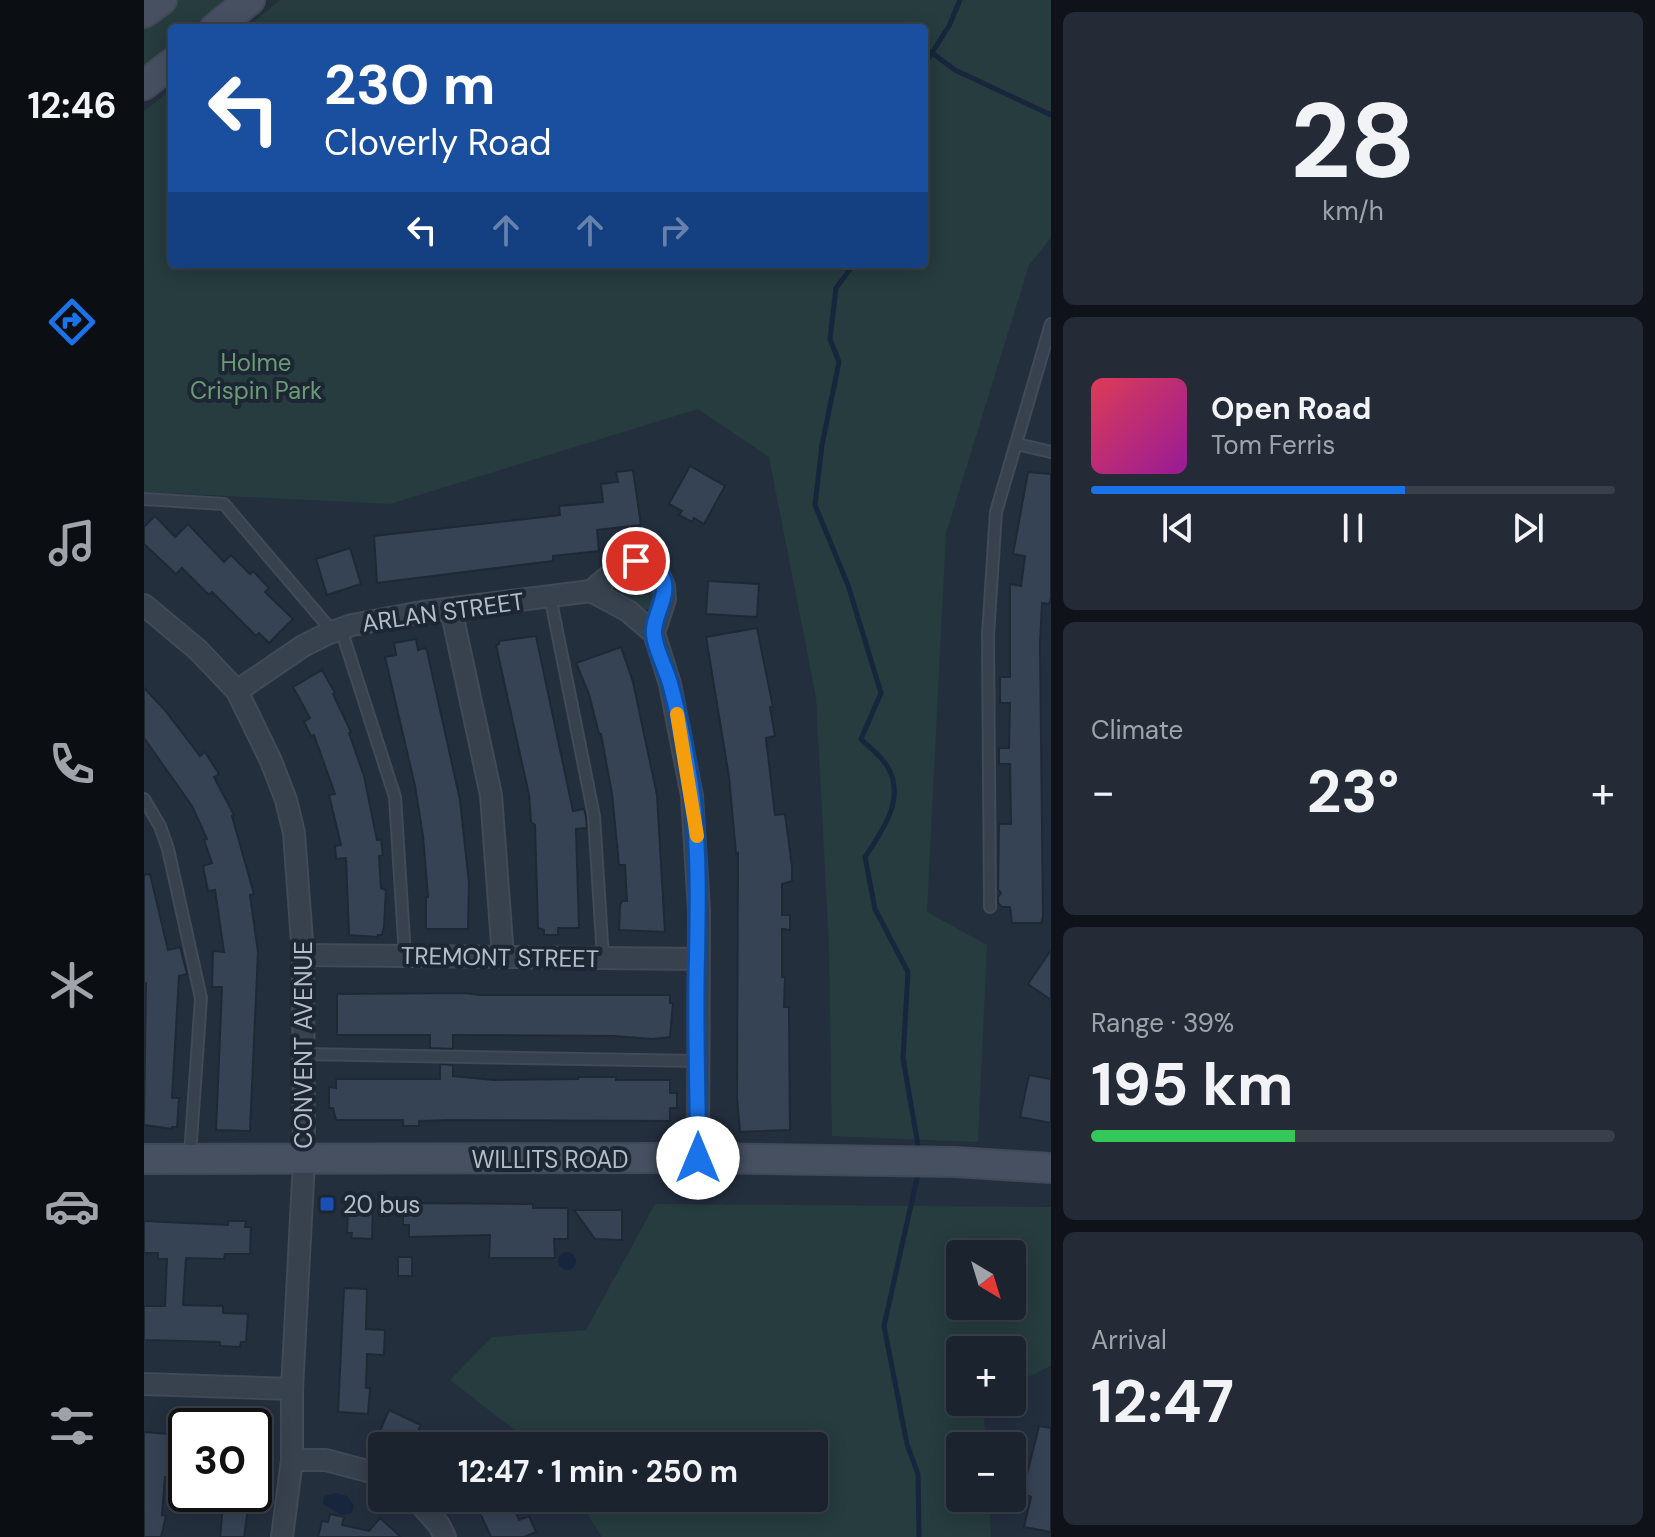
<!DOCTYPE html>
<meta charset="utf-8">
<style>
:root{--surface:#1b232e;--page:#242b36;--text:#f1f3f6;--muted:#a0a4aa;--line:#39404a;--accent:#1a73e8}
body{margin:0;font-family:"DM Sans",sans-serif;background:var(--page);color:var(--text);height:100vh;display:flex;flex-direction:column;font-size:30px;white-space:nowrap}
*{box-sizing:border-box;margin:0}
p{font-size:26px;color:var(--muted)}
.icon{flex:none;width:44px;height:44px;fill:none;stroke:currentColor;stroke-width:2;stroke-linecap:round;stroke-linejoin:round}
.map{position:relative;flex:1;overflow:hidden}
.panel{display:flex;flex-direction:column;gap:12px;padding:12px;background:#0f1319;width:604px}
.panel>*{flex:none}
.hud{position:absolute;left:24px;top:24px;width:760px;height:244px;border-radius:8px;box-shadow:0 4px 20px #0003,0 0 0 2px var(--line);background:#1a4fa0;color:#fff;overflow:hidden}
.needle{width:52px;rotate:142deg}
.fabs{position:absolute;left:802px;top:1240px;display:grid;gap:16px}
.fabs a{display:grid;place-items:center;width:80px;height:80px;border-radius:8px;background:var(--surface);box-shadow:0 4px 20px #0003,0 0 0 2px var(--line);font-size:40px}
.speed{position:absolute;left:24px;top:1408px;display:flex;gap:16px;font-size:40px;font-weight:700;text-align:center}
.speed>*{display:grid;place-content:center;width:104px;height:104px;border-radius:50%;background:var(--surface);box-shadow:0 4px 20px #0003,0 0 0 2px var(--line);line-height:1}
.speed .limit{border:4px solid #111;border-radius:12px;background:#fff;color:#111}
.pin{position:absolute;display:grid;place-items:center;width:68px;height:68px;color:#fff;margin:-34px;border:4px solid #fff;border-radius:50%;box-shadow:0 2px 8px #0007}
.me{position:absolute;width:88px;margin:-44px;rotate:0deg;stroke-linejoin:round;filter:drop-shadow(0 0 6px #0008)}
.turn{display:flex;align-items:center;gap:28px;height:168px;padding:0 24px;font-size:36px}
.turn .icon{width:104px;height:104px;stroke-width:2.5}
.turn b{display:block;font-size:56px;line-height:68px}
.lanes{display:flex;align-items:center;height:76px;padding:0 24px;background:#0003;justify-content:center;gap:40px;direction:ltr}
.lanes .off{opacity:.35}
.big{font-size:60px;font-weight:700;line-height:1.1}
.panel .tile{flex:1;display:flex;flex-direction:column;justify-content:center;gap:12px;min-width:0;padding:0 28px;border-radius:12px;background:var(--page)}
.panel .dial{align-items:center;gap:0}
.dial b{font-size:104px;line-height:1}
.song{display:flex;align-items:center;gap:24px}
.cover{width:96px;height:96px;border-radius:12px;background:linear-gradient(135deg,hsl(350 70% 55%),hsl(300 70% 35%))}
.played{height:8px;border-radius:4px;background:linear-gradient(90deg,var(--accent) 60%,var(--line) 60%)}
.keys{display:flex;justify-content:space-around;direction:ltr}
.heat{display:flex;justify-content:space-between;align-items:center;font-size:44px;direction:ltr}
.charge{height:12px;border-radius:6px;background:linear-gradient(90deg,#34c759 39%,var(--line) 0)}
.trip{position:absolute;left:224px;top:1432px;width:460px;height:80px;border-radius:8px;background:var(--surface);box-shadow:0 4px 20px #0003,0 0 0 2px var(--line);font-weight:700;line-height:80px;text-align:center}
main{display:flex;flex:1;min-height:0}
.dock{display:flex;flex-direction:column;width:144px;justify-content:space-around;align-items:center;background:#0b0e12;color:var(--muted)}
.dock .icon{width:56px;height:56px}
.dock .active{color:var(--accent)}
.dock b{font-size:36px;color:var(--text)}
.map>svg:first-child{display:block}
.green{fill:#263c3f;fill-rule:evenodd}
.water{fill:#17263c}
.lines{fill:none;stroke-linecap:round;stroke-linejoin:round}
.stream{stroke:#17263c;stroke-width:5}
.building{fill:#364354;stroke:#1f2835;stroke-width:2}
.lane-casing{stroke:#414a57;stroke-width:14}
.street-casing{stroke:#414a57;stroke-width:24}
.secondary-casing{stroke:#414a57;stroke-width:32}
.lane{stroke:#38414e;stroke-width:10}
.street{stroke:#38414e;stroke-width:20}
.secondary{stroke:#465061;stroke-width:28}
.route-casing{stroke:#114b97;stroke-width:20}
.route{stroke:#1a73e8;stroke-width:14}
.slow{stroke:#f59e0b;stroke-width:14}
.transit-dot{fill:#1a4fb4;stroke:#1d2633;stroke-width:3}
.labels{text-anchor:middle;dominant-baseline:central;stroke-width:8;stroke-linejoin:round;paint-order:stroke}
.park-label{font-size:24px;fill:#6b9a76;stroke:#1d2633}
.street-label{font-size:24px;fill:#b4bcc9;stroke:#1d2633}
.poi-label{font-size:24px;fill:#b4bcc9;stroke:#1d2633;text-anchor:start}
</style>
<main>
<nav class="dock">
<b>12:46</b>
<svg class="icon active" aria-label="directions" viewBox="0 0 24 24"><path d="M12 3l9 9-9 9-9-9zM9 14v-3h6M13 9l2 2-2 2"/></svg>
<svg class="icon" aria-label="music" viewBox="0 0 24 24"><path d="M9 18V5l10-2v13"/><circle cx="6" cy="18" r="3"/><circle cx="16" cy="16" r="3"/></svg>
<svg class="icon" aria-label="phone" viewBox="0 0 24 24"><path d="M5 4h4l2 5-3 2q2 4 5 5l2-3 5 2v4C11 20 4 13 5 4z"/></svg>
<svg class="icon" aria-label="climate" viewBox="0 0 24 24"><path d="M12 3v18M4 7l16 10M4 17L20 7"/></svg>
<svg class="icon" aria-label="car" viewBox="0 0 24 24"><path d="M5 17H2v-5l4-1 3-4h7l3 4 3 1v5h-3M9 17h6M6 11h13"/><circle cx="7" cy="17" r="2"/><circle cx="17" cy="17" r="2"/></svg>
<svg class="icon" aria-label="filters" viewBox="0 0 24 24"><path d="M4 7h16M4 17h16"/><circle cx="9" cy="7" r="2"/><circle cx="15" cy="17" r="2"/></svg>
</nav>
<div class="map">
<svg width="907" height="1537" viewBox="0 0 907 1537">
<rect width="100%" height="100%" fill="#242f3e"/>
<g class="green">
<path d="M28,0H93L57,28H28V51L0,73V22Z"/>
<path d="M136,0H907V238L885,265L802,533L783,912L843,945L834,1142L688,1136L685,947L672,697L625,457L554,409L246,504L0,492V111L28,89V264H780V28H102Z"/>
<path d="M493,573L504,576L514,592L508,609H500L475,592L477,582Z"/>
<path d="M511,1204L907,1207V1366L868,1384V1350H816V1402H839L842,1446H816V1498H845L847,1537H458L433,1498H670V1446H391L306,1380L348,1337L442,1330ZM816,1254H868V1306H816Z"/>
</g>
<g class="water">
<circle cx="423" cy="1261" r="9"/>
<path d="M191,1493L203,1496L210,1506L208,1513L197,1515L179,1504L180,1496Z"/>
</g>
<g class="lines">
<g class="stream">
<path d="M787,52L811,70L907,115"/>
<path d="M780,65L805,26L816,0"/>
<path d="M710,264L692,288L686,339L695,362L678,445L671,505L704,585L737,693L717,739C725,747 737,756 743,766C763,798 738,831 721,857L731,909L764,972L759,1058L775,1151"/>
<path d="M775,1537L774,1474L763,1444L740,1326L775,1169"/>
</g>
</g>
<g class="building">
<path d="M546,466L581,486L560,524L550,518L548,522L535,515L538,511L525,504Z"/>
<path d="M489,470L497,525L453,530L455,551L409,556V561L233,583L230,536L416,515L415,506L459,502L457,484L474,482L472,472Z"/>
<path d="M884,472L907,474V598L905,604L898,603L896,643L899,917L897,923H868L866,907H858L854,903V897L857,893L854,889L855,824H867L866,764H855V748H865L866,703H856V677H866V584L877,586L881,556L869,554Z"/>
<path d="M11,516L31,537L44,524L80,562L87,555L106,574L109,571L125,588L121,592L149,619L125,643L115,633L112,636L68,592L65,595L38,568L32,574L0,544V527Z"/>
<path d="M206,548L217,584L183,595L172,559Z"/>
<path d="M564,581L615,584L613,617L562,614Z"/>
<path d="M613,628L629,707H626L631,736L622,738L631,815L641,814L648,866V881L638,884V915H646V930L638,929V977H641L640,1007H645L646,1130L596,1132L593,1097L594,853L592,854L585,777L562,637Z"/>
<path d="M392,636L429,811L440,809L442,817L443,828L432,829L435,928H414V935H400V930L394,928L391,825L387,822L385,795L352,645L355,644V641Z"/>
<path d="M272,639L274,650L281,648L283,651L316,800L325,883L324,929H282V897H284L279,836L271,786L241,657L252,655L250,643Z"/>
<path d="M477,647L489,682L513,795L521,932L475,930L476,905L478,901H483L481,865H475L468,794L457,734H455L445,694L432,663Z"/>
<path d="M178,670L191,693L189,694L207,732L205,733L220,776L233,840H237L239,855L235,856L237,888L242,890L240,927L238,935H234V937L205,935L202,858L192,859L191,846L197,845L185,795L191,794L170,735L167,736L160,722L166,718L149,687Z"/>
<path d="M0,688L20,709L56,756L61,752L75,774L70,777L90,815L88,816L110,894L106,895L114,952L106,1131L72,1130L78,987H68L69,951L80,952L71,890L64,891L59,866L68,863L60,840L63,839L48,806L0,738Z"/>
<path d="M6,874L24,950L36,947L43,974L35,976L28,1098H35L33,1127H28V1129L0,1125L2,983H0V875Z"/>
<path d="M907,950V1000L884,984Z"/>
<path d="M321,993L335,995H526V1003H529L526,1037L509,1039L469,1036L309,1035V1049L286,1048V1035H193V994Z"/>
<path d="M296,1064L309,1065V1076L350,1080L434,1079V1077H472V1080H526V1093H533V1108H526V1121L308,1120L275,1121V1126H259V1120H192L189,1108H185V1087L192,1088V1079H296Z"/>
<path d="M885,1075L907,1079V1123L876,1117Z"/>
<path d="M259,1203L389,1204V1208H424V1239H410L411,1258H345L346,1235L265,1237V1225H259Z"/>
<path d="M204,1209L229,1210L228,1239L207,1238L208,1233H203Z"/>
<path d="M430,1210H478V1240L451,1239Z"/>
<path d="M0,1221L84,1225V1221H102L101,1227H107L106,1254H81L80,1259L42,1258L39,1305L79,1306V1313L104,1314L102,1342H97L96,1347L76,1346V1342L0,1340V1306H21L23,1259H14V1253H0Z"/>
<rect x="254" y="1257" width="14" height="19"/>
<path d="M200,1288L223,1289L222,1329L241,1330L240,1355L223,1354L222,1388H226L224,1414L194,1412Z"/>
<path d="M245,1410L277,1425L267,1446L235,1433Z"/>
<path d="M895,1426L907,1428V1532L880,1527L887,1497L878,1494Z"/>
<path d="M0,1432L25,1434L24,1438H34L33,1451L42,1452V1478L21,1477L18,1515L22,1516L17,1537H0Z"/>
<path d="M80,1494H106L100,1537H76Z"/>
<path d="M324,1498H366L375,1520L385,1516L392,1532L380,1537H347L338,1517Z"/>
<path d="M186,1514L200,1517L198,1525L225,1531L236,1518L257,1537H174L178,1521L184,1522Z"/>
</g>
<g class="lines">
<g class="lane-casing">
<g id="lane">
<path d="M873,444L907,452"/>
<path d="M0,499L80,504L189,632"/>
<path d="M406,596L450,816L459,958"/>
<path d="M197,629L251,797L261,956"/>
<path d="M0,799L16,826L24,849L57,998L46,1155"/>
<path d="M846,907L844,635L852,512L907,324"/>
<path d="M159,1054L553,1061"/>
</g>
</g>
<g class="street-casing">
<g id="street">
<path d="M447,591L483,561L503,564L515,575L520,586L521,599L510,633L526,684L548,796L555,911L554,1158"/>
<path d="M0,605L54,650L93,691L127,761L142,800L150,833L159,955L160,1161L148,1389V1460L138,1537"/>
<path d="M307,609L347,795L359,957"/>
<path d="M93,691L159,646L183,634L208,625L278,612L447,591L484,611L510,633"/>
<path d="M159,955L553,959"/>
<path d="M0,1384L148,1389"/>
<path d="M148,1460H182L238,1475"/>
<path d="M271,1498L295,1525L301,1537"/>
</g>
</g>
<g class="secondary-casing">
<g id="secondary">
<path d="M0,13L18,0"/>
<path d="M71,28L106,0"/>
<path d="M0,85L28,63"/>
<path d="M0,1159L554,1158L811,1162L907,1168"/>
</g>
</g>
<use href="#lane" class="lane"/>
<use href="#street" class="street"/>
<use href="#secondary" class="secondary"/>
</g>
<g class="lines">
<g class="route-casing">
<path id="route" d="M492,561C545,576 507,610 510,635C512,652 523,670 527,687C537,724 544,762 549,800C555,853 554,905 553,958C551,1025 554,1092 554,1158"/>
</g>
<use href="#route" class="route"/>
<path class="slow" d="M533,714L553,836"/>
</g>
<rect class="transit-dot" x="175" y="1196" width="16" height="16" rx="4"/>
<g class="labels">
<g class="park-label">
<text x="112" y="362">Holme<tspan x="112" dy="28">Crispin Park</tspan></text>
</g>
<g class="street-label">
<text transform="translate(299 612) rotate(-8)">ARLAN STREET</text>
<text transform="translate(356 957) rotate(1)">TREMONT STREET</text>
<text transform="translate(159 1045) rotate(-90)">CONVENT AVENUE</text>
<text x="406" y="1159">WILLITS ROAD</text>
</g>
<g class="poi-label">
<text x="199" y="1204">20 bus</text>
</g>
</g>
</svg>
<div class="fabs">
<a><svg class="needle" viewBox="-14 -14 28 28"><path d="M0-13l5 13h-10z" fill="#e53935"/><path d="M0 13l5-13h-10z" fill="#a0a4aa"/></svg></a>
<a>+</a>
<a>−</a>
</div>
<div class="speed"><div class="limit">30</div></div>
<div class="pin" style="left:492px;top:561px;background:#d93025"><svg class="icon" aria-label="arrive" viewBox="0 0 24 24"><path d="M6 21V4h12l-3 4 3 4H6"/></svg></div>
<svg class="me" style="left:554px;top:1158px" viewBox="-20 -20 40 40"><circle r="19" fill="#fff"/><path d="M0-13L10 11 0 6-10 11z" fill="#1a73e8"/></svg>
<div class="trip">12:47 · 1 min · 250 m</div>
<div class="hud">
<div class="turn"><svg class="icon" aria-label="left" viewBox="0 0 24 24"><path d="M17 20v-9H6M10 6l-5 5 5 5"/></svg><div><b>230 m</b>Cloverly Road</div></div>
<div class="lanes"><svg class="icon" aria-label="left" viewBox="0 0 24 24"><path d="M17 20v-9H6M10 6l-5 5 5 5"/></svg><svg class="icon off" aria-label="ahead" viewBox="0 0 24 24"><path d="M12 20V5M6 11l6-6 6 6"/></svg><svg class="icon off" aria-label="ahead" viewBox="0 0 24 24"><path d="M12 20V5M6 11l6-6 6 6"/></svg><svg class="icon off" aria-label="right" viewBox="0 0 24 24"><path d="M7 20v-9h11M14 6l5 5-5 5"/></svg></div>
</div>
</div>
<section class="panel">
<div class="tile dial"><b>28</b><p>km/h</p></div>
<div class="tile">
<div class="song"><i class="cover"></i><div><b>Open Road</b><p>Tom Ferris</p></div></div>
<div class="played"></div>
<div class="keys"><svg class="icon" aria-label="previous" viewBox="0 0 24 24"><path d="M18 5L8 12l10 7zM5 5v14"/></svg><svg class="icon" aria-label="pause" viewBox="0 0 24 24"><path d="M8 5v14M16 5v14"/></svg><svg class="icon" aria-label="next" viewBox="0 0 24 24"><path d="M6 5l10 7-10 7zM19 5v14"/></svg></div>
</div>
<div class="tile"><p>Climate</p>
<div class="heat"><a>−</a><b class="big">23°</b><a>+</a></div>
</div>
<div class="tile"><p>Range · 39%</p><b class="big">195 km</b><div class="charge"></div></div>
<div class="tile"><p>Arrival</p><b class="big">12:47</b></div>
</section>
</main>
